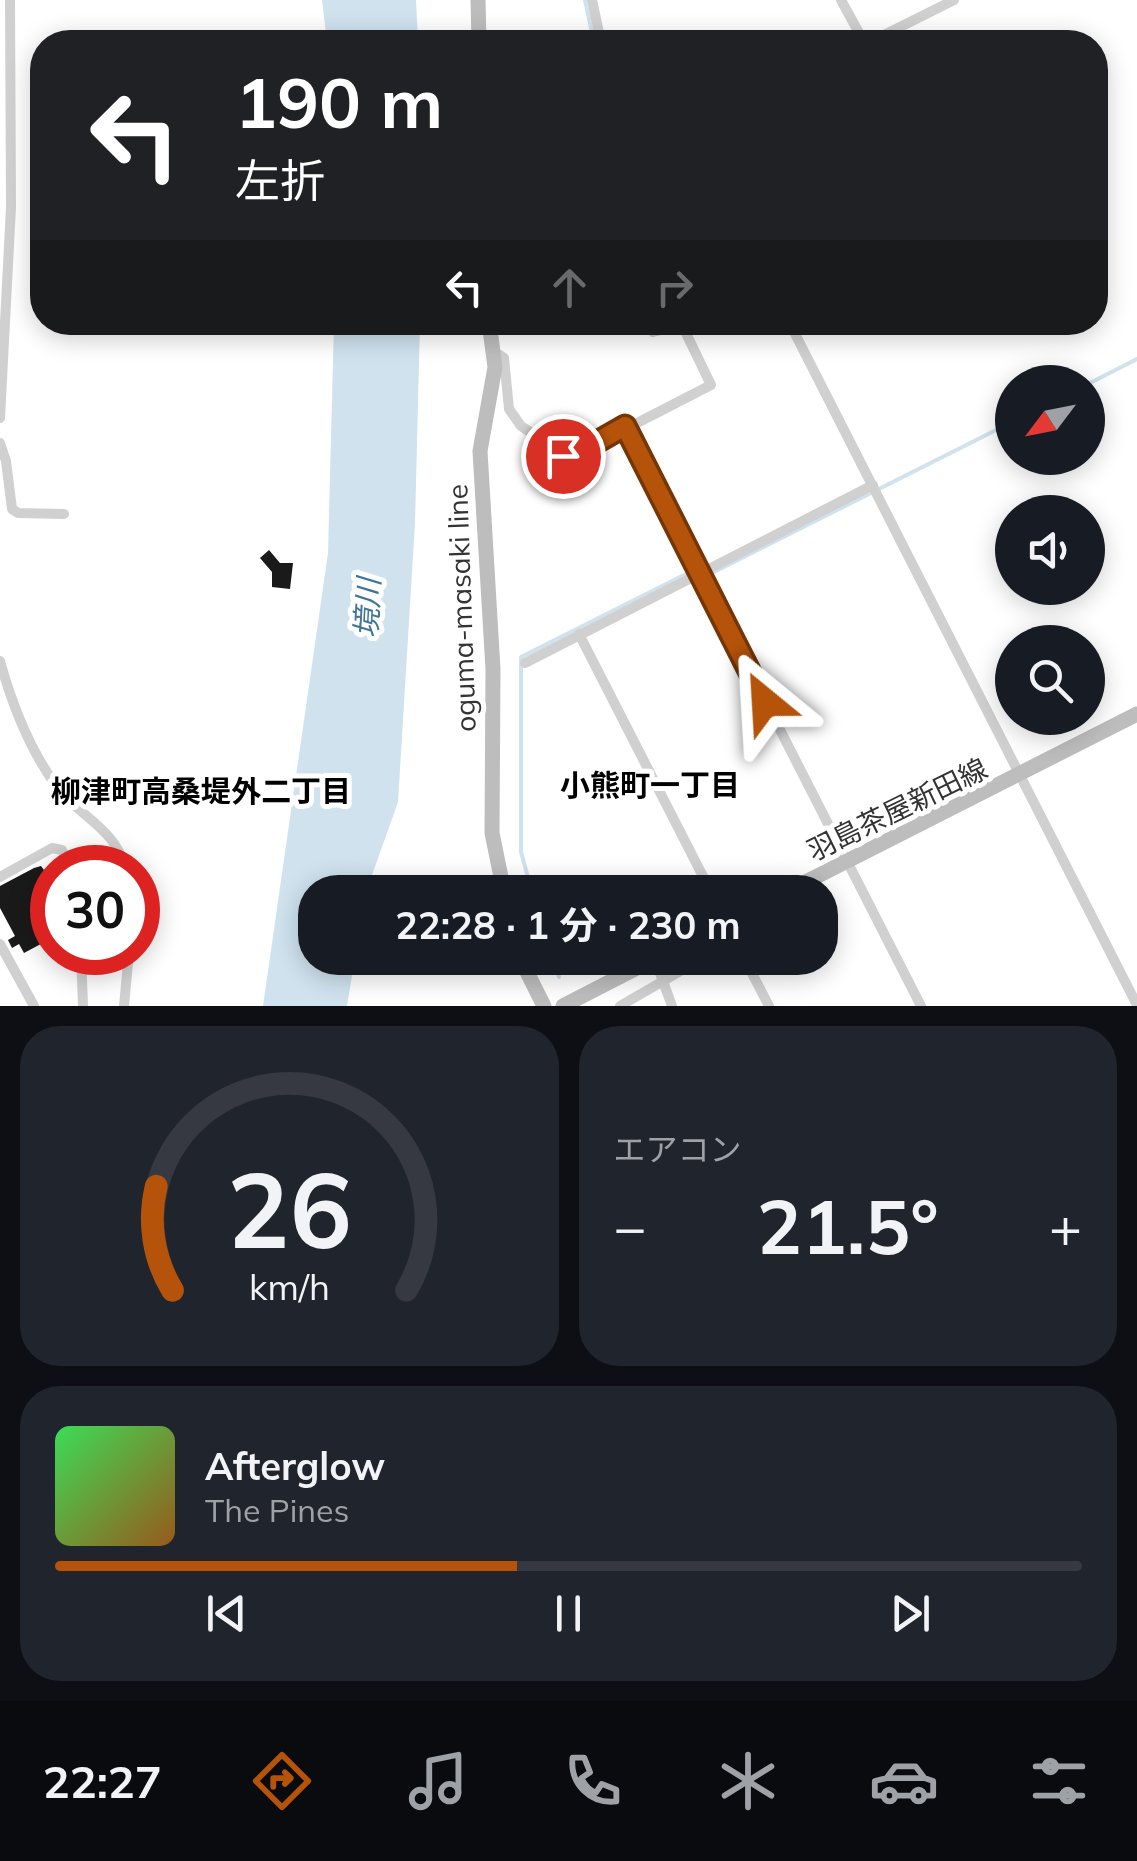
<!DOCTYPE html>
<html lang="ja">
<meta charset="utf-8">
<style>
:root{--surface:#171b24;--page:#20242c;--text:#f1f3f6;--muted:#9ea1a6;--line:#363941;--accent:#b45309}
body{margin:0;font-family:Mulish,"Noto Sans JP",sans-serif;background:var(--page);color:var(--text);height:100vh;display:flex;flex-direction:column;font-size:38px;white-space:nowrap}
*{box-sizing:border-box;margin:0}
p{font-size:32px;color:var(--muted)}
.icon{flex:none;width:55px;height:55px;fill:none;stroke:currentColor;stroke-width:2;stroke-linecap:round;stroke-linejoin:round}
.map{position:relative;height:1006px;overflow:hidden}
.side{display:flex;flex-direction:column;gap:20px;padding:20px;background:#0d0f14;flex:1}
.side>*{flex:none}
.top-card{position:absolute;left:30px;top:30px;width:1078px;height:305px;border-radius:40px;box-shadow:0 5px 25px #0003;background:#202124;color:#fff;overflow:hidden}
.needle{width:65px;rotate:238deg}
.controls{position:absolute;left:995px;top:365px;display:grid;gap:20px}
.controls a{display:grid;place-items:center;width:110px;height:110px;border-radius:50%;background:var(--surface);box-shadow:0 5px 25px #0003;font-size:50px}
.speed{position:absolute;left:30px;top:845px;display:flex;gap:20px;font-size:50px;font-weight:700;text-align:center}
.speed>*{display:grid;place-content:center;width:130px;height:130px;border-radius:50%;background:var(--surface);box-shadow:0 5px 25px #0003;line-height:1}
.speed .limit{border:15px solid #d22;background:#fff;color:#111}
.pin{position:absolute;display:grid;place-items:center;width:85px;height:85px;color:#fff;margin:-42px;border:5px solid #fff;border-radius:50%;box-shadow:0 2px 10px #0007}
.me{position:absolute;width:110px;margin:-55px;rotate:333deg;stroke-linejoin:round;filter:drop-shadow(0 0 8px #0008)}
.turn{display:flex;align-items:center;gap:35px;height:210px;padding:0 40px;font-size:45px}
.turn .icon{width:130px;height:130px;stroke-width:2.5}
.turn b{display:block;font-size:70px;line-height:85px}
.lanes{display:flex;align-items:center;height:95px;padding:0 40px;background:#0003;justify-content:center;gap:50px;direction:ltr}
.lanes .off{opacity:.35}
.big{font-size:75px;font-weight:700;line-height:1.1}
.side .card{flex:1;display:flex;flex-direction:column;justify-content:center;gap:15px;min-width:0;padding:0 35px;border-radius:40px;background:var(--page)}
.side .dial{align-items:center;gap:0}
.dial svg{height:260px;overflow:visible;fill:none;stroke:var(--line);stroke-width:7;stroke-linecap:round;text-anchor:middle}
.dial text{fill:var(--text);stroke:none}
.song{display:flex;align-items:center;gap:30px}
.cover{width:120px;height:120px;border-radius:15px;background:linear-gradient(135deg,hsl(130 70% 55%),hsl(30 70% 35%))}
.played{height:10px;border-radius:5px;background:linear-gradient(90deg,var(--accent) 45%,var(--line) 45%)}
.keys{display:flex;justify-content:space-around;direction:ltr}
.heat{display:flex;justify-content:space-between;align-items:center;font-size:55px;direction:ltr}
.side .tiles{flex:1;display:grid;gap:20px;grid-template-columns:1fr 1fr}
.card:last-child{grid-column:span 2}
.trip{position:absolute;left:298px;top:875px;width:540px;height:100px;border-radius:40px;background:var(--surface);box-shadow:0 5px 25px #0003;font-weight:700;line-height:100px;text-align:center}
.dock{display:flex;height:160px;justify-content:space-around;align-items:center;background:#090b0e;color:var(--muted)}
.dock .icon{width:70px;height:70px}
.dock .current{color:var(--accent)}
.dock b{font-size:45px;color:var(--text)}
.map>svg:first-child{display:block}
.water{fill:#cfe2ee}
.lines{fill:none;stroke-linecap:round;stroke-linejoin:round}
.stream{stroke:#cfe2ee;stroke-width:4}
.building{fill:#1a1a1a}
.minor{stroke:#d0d0d0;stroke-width:10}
.secondary{stroke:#bdbdbd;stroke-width:15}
.route-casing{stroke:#753606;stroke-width:25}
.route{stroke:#b45309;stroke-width:18}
.labels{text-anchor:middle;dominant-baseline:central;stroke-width:10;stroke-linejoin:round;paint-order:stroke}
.street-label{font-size:28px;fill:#333;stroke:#fff}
.water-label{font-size:30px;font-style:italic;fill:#3f7597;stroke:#fff}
.neighbourhood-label{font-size:30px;font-weight:bold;fill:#000;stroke:#fff}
</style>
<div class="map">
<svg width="1137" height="1006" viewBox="0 0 1137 1006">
<rect width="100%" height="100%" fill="#fff"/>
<g class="water">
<path d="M322,0H416L418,42H327Z"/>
<path d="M334,323H420L415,523L398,802L366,892H315V958H355L347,1006H263L328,553Z"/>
</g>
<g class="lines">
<g class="stream">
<path d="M585,0L594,42"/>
<path d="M1088,384L1137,359"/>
<path d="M708,575L1012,422"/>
<path d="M532,892L521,852V657L692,571"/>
<path d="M553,958L559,977"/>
</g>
</g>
<g class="building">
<path d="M269,550L280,563H293L290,589L272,587V572L260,558Z"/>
<path d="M52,865V892L48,894L52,902V938L24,953L19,944L12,948L8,940L15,936L0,908V886L34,868L41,866L44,870Z"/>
</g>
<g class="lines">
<g class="minor">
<path d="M592,0L601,42"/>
<path d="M841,0L864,42"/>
<path d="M870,42L954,0"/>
<path d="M651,322L653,332L694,322"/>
<path d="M789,322L1137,1005"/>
<path d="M495,352L504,358L509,409L521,426L569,458L711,385L683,327"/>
<path d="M0,418L11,207L10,0"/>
<path d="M625,426L921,1006"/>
<path d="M0,443L6,461L12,509L18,513L64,514"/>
<path d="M579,634L711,892"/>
<path d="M0,661C12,704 29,748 55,784C75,814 117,829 125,868"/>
<path d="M525,663L873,485"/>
<path d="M0,877L52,848L62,850L70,868"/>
<path d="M0,944L34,1006"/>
<path d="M81,952L83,1006"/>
<path d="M744,958L769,1006"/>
<path d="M660,973L672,1006"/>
<path d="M124,1006L129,952"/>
<path d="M620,1006L703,958"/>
</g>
<g class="secondary">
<path d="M478,0L479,42"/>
<path d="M489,322L495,367L480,451L493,669L492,833L504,892"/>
<path d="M786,892L1137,714"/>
<path d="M520,958L544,1006"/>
<path d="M563,1006L656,958"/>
</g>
</g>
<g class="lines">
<g class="route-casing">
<path id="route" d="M563,456L569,458L625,426L765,702"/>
</g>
<use href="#route" class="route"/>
</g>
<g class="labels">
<g class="street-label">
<text transform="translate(461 608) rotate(-92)">oguma-masaki line</text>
<text transform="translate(897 809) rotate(-26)">羽島茶屋新田線</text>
</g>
<g class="water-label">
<text transform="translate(367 608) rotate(-87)">境川</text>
</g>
<g class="neighbourhood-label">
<text x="650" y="785">小熊町一丁目</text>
<text x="201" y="791">柳津町高桑堤外二丁目</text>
</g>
</g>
</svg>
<div class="controls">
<a><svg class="needle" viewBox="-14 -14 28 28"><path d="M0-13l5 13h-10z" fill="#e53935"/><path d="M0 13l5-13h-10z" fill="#9ea1a6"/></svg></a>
<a><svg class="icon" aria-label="sound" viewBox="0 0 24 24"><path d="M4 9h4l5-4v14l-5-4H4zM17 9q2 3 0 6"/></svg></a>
<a><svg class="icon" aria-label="search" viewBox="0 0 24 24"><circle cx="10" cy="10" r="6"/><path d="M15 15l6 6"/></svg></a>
</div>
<div class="speed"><div class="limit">30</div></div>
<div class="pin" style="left:563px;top:456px;background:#d93025"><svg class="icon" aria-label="arrive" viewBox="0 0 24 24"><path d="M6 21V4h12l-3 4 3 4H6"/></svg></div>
<svg class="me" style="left:765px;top:702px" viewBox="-20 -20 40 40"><path d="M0-17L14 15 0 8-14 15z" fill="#b45309" stroke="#fff" stroke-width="4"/></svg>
<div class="trip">22:28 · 1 分 · 230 m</div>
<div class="top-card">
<div class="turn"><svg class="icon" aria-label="left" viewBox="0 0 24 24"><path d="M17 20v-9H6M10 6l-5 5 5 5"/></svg><div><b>190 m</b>左折</div></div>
<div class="lanes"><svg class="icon" aria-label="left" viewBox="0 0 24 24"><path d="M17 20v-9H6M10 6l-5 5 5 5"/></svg><svg class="icon off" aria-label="ahead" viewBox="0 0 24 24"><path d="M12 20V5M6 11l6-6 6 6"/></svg><svg class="icon off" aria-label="right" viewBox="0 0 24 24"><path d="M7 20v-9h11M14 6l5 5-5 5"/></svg></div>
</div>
</div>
<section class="side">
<div class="tiles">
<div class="card dial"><svg viewBox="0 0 100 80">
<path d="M14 69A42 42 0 1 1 86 69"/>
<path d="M14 69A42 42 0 0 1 9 37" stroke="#b45309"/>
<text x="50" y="56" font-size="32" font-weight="700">26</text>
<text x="50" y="72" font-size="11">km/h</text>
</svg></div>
<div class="card"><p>エアコン</p>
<div class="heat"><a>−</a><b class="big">21.5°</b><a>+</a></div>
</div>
<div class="card">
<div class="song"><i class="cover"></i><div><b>Afterglow</b><p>The Pines</p></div></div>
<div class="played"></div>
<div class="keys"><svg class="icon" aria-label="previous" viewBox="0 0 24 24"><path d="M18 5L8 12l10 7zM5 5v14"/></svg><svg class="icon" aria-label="pause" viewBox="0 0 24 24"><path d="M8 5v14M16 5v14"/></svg><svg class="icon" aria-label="next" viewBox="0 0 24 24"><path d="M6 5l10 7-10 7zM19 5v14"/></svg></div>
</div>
</div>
</section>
<nav class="dock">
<b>22:27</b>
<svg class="icon current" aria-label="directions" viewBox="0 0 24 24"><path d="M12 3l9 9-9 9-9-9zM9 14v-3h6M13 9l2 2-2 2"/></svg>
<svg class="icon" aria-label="music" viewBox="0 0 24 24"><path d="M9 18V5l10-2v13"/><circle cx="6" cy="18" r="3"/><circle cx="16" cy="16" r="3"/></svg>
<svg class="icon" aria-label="phone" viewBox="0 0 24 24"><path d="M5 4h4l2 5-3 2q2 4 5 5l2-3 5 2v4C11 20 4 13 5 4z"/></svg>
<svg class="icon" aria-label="climate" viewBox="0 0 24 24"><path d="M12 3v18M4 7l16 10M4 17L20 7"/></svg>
<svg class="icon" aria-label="car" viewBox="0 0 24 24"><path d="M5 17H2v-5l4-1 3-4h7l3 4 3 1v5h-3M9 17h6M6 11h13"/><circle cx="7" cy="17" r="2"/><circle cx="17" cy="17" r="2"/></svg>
<svg class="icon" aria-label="filters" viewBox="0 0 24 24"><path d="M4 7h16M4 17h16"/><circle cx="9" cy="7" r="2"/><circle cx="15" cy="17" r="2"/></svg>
</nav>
